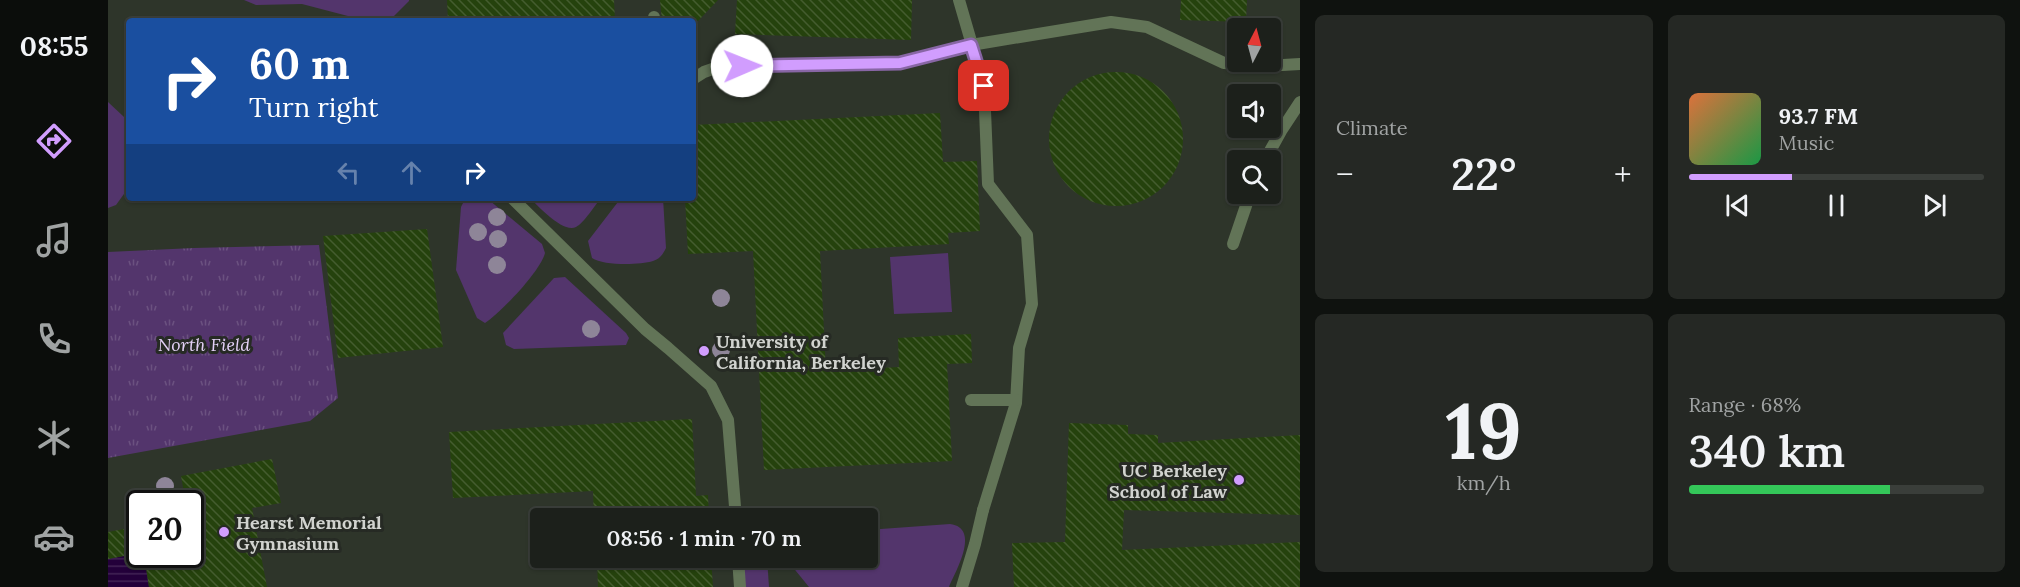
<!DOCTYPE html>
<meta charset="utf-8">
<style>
:root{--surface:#1c201b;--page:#252824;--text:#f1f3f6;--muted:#a0a3a3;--line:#3a3e3a;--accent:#d19dfe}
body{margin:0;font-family:Lora,serif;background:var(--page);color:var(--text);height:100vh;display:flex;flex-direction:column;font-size:22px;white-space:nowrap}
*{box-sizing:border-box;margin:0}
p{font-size:20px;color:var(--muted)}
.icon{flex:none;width:33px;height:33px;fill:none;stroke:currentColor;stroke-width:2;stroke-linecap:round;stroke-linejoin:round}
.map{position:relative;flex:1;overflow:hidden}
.panel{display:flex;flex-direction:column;gap:15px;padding:15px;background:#0f120f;width:720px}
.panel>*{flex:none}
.banner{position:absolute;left:18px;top:18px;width:570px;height:183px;border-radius:6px;box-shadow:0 2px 4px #0004,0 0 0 2px var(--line);background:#1a4fa0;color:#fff;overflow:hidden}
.needle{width:39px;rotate:6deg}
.buttons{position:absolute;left:1119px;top:18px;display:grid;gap:12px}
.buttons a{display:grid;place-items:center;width:54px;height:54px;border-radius:6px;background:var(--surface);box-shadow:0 2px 4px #0004,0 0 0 2px var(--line);font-size:30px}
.speed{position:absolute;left:18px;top:490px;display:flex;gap:12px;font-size:30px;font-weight:700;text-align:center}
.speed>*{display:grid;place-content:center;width:78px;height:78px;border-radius:50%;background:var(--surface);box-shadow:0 2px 4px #0004,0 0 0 2px var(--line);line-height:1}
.speed .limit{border:3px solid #111;border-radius:9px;background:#fff;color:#111}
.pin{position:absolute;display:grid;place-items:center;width:51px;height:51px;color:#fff;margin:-26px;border-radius:12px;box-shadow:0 3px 9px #0006}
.me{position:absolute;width:66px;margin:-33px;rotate:89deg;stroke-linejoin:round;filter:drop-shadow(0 0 4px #0008)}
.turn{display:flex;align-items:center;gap:21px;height:126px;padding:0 24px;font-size:27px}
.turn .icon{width:78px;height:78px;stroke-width:2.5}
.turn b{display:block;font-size:42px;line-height:51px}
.lanes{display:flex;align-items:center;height:57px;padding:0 24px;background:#0003;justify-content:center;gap:30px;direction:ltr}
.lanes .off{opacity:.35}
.big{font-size:45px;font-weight:600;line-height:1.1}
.panel .tile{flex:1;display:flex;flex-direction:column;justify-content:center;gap:9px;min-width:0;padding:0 21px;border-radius:9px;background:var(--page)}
.panel .dial{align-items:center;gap:0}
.dial b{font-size:78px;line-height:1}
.song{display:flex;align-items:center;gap:18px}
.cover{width:72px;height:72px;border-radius:9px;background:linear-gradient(135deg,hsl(20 70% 55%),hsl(140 70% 35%))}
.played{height:6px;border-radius:3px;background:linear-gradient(90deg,var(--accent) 35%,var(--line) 35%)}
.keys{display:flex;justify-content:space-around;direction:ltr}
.heat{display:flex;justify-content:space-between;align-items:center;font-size:33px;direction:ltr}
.charge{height:9px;border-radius:4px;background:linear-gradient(90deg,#34c759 68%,var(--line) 0)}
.panel .tiles{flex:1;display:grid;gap:15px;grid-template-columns:repeat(2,1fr)}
.trip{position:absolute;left:422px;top:508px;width:348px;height:60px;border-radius:6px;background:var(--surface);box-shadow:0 2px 4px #0004,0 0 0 2px var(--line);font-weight:600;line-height:60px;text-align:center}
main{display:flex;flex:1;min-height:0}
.tab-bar{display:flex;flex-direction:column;width:108px;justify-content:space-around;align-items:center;background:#0b0d0b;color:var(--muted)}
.tab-bar .icon{width:42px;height:42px}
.tab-bar .current{color:var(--accent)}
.tab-bar b{font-size:27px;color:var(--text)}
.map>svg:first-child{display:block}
.built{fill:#2e352a;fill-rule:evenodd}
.green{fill:#53356c}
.park{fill:url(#park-tufts)}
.water{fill:url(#water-rules)}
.building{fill:url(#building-back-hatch)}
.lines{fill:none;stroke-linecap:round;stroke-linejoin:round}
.lane{stroke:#627457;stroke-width:12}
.street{stroke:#627457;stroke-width:12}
.tree{fill:#8e8598}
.route-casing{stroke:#8866a5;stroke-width:15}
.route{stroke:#d19dfe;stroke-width:10}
.poi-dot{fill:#d19dfe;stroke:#262a24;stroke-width:2}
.labels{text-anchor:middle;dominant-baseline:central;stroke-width:6;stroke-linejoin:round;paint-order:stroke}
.poi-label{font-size:18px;font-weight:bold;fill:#d1d3cf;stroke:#262a24;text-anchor:start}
.park-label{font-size:18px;font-style:italic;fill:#e3d0f6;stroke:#262a24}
</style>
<main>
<nav class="tab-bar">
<b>08:55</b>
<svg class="icon current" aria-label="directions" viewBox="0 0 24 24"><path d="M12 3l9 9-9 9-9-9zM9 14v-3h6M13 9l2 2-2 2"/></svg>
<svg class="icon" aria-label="music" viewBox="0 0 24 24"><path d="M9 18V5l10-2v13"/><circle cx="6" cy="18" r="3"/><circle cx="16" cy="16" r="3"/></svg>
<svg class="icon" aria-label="phone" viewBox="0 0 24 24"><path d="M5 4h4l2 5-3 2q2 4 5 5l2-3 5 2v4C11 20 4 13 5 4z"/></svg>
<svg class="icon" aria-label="climate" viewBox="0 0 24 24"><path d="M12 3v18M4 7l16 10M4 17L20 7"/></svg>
<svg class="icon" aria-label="car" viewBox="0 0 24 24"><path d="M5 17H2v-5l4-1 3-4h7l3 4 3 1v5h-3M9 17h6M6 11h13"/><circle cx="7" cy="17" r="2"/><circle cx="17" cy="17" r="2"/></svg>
</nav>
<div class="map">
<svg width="1192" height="587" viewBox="0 0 1192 587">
<defs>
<pattern id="park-tufts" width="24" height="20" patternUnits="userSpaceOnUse" patternTransform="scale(1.5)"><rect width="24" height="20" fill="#53356c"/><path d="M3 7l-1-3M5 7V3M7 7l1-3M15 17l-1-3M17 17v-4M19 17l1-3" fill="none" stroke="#6b5180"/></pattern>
<pattern id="water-rules" width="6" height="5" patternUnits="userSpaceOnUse" patternTransform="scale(1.5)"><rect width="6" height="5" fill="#23003a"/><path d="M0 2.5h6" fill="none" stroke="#422455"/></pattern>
<pattern id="building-back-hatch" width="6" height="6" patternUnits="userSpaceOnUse" patternTransform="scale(1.5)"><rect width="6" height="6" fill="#25420d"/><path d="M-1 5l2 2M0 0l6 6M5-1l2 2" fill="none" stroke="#445c2f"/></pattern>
</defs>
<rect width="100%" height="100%" fill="#262a24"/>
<path class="built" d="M0,0H1192V587H0ZM21,21H585V198H21ZM1130,28H1162V62H1130ZM1130,94H1162V128H1130ZM1130,160H1162V194H1130ZM32,504H82V555H32ZM432,519H759V558H432Z"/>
<g class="green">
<path d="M136,0H301V1L284,18L259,21L194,4L148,5Z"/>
<path d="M0,102L16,117L21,129V187L8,205L0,208Z"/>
<path d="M373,198L381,200L434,244L437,253C432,272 393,312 377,323L369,318L348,270L353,207L356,201Z"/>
<path d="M422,198H493C487,205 476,223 468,227C456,234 430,206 422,198Z"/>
<path d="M513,198H555L558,248C555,254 552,259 545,261C532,265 496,266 484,258L480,241Z"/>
<path d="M840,253L844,312L786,314L782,257Z"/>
<path d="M457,277L518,333L521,338L518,345L406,349L398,345L395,333L446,278Z"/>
<path d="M842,524C873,528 848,571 841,587H701L679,560V558H759V530Z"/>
<path d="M634,558H659L661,587H636Z"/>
</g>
<path class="park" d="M211,245L230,398L202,421L0,458V252L86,248Z"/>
<path class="water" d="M31,553L32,555H36L41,587H0V559Z"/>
<g class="building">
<path d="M339,0H506L507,21H340Z"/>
<path d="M552,0H610L590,21H554Z"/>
<path d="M629,0H804L803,40L627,34Z"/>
<path d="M1073,0H1139L1138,22L1072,20Z"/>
<circle cx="1008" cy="139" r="67"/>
<path d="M832,113L835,162L869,161L872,231L840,233L841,244L712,251L718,371L791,367L790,338L863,334L864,363L839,364L844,461L656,470L645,251L580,254L577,198H585V125Z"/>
<path d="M319,229L335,347L230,358L215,236Z"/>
<path d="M584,419L588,496L600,495L601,519H486L485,491L345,498L341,432Z"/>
<path d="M961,423L1020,425V434L1050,435V443L1192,435V515L1016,510L1014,550L1192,542V587H906L904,543L957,542Z"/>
<path d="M164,459L173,503L144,508L159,587H41L36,555H82V504H78L73,476Z"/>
<path d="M32,526V553L0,559V532Z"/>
<path d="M489,558H603L605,587H490Z"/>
</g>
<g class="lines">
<g class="lane">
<path d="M851,0L876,86L880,184L919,235L924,304L911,348L908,403L875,510"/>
<path d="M546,21V17"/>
<path d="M585,79L596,72L613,66L792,63L863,45"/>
<path d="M1157,160L1173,131L1192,102"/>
<path d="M1125,244L1142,194"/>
<path d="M863,400H908"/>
</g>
<g class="street">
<path d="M863,45L1003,22L1039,27L1116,63L1159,66L1192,64"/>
<path d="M404,198L537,329L560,348L603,386L620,420L628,519"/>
<path d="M630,558L632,587"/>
<path d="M854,587L867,544L875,510"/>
</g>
</g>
<g class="tree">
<circle cx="389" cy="217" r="9"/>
<circle cx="370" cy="232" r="9"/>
<circle cx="390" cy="239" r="9"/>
<circle cx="389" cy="265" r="9"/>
<circle cx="613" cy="298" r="9"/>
<circle cx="483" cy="329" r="9"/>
<circle cx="613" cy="350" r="9"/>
<circle cx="57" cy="486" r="9"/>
</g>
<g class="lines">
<g class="route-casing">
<path id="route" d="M634,66L792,63L863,45L876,86"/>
</g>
<use href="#route" class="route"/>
</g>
<g class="poi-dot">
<circle cx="596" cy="351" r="6"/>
<circle cx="1131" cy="480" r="6"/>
<circle cx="116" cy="532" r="6"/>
</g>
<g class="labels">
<g class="poi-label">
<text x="608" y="341">University of<tspan x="608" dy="21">California, Berkeley</tspan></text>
<text x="1119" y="470" text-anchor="end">UC Berkeley<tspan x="1119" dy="21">School of Law</tspan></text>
<text x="128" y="522">Hearst Memorial<tspan x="128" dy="21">Gymnasium</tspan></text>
</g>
<g class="park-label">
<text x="96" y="344">North Field</text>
</g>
</g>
</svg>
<div class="buttons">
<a><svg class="needle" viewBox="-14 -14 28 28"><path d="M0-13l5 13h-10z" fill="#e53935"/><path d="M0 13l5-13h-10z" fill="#a0a3a3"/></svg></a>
<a><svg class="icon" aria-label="sound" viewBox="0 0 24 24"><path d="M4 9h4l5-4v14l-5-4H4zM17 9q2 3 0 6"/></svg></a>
<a><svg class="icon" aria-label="search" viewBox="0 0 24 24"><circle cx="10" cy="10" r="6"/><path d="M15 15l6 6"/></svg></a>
</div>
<div class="speed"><div class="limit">20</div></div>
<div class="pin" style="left:876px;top:86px;background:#d93025"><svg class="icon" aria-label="arrive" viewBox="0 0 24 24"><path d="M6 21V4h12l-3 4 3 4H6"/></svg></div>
<svg class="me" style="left:634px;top:66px" viewBox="-20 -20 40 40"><circle r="19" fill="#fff"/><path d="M0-13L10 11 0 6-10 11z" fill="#d19dfe"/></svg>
<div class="trip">08:56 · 1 min · 70 m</div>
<div class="banner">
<div class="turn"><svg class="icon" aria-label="right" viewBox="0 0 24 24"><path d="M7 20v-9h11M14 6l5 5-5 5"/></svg><div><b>60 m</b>Turn right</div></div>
<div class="lanes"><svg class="icon off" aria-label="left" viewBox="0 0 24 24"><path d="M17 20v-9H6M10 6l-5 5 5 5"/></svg><svg class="icon off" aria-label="ahead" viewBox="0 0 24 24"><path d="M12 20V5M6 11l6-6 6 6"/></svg><svg class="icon" aria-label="right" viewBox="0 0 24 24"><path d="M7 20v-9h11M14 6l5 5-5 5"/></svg></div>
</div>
</div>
<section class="panel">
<div class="tiles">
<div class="tile"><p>Climate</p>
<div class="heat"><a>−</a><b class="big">22°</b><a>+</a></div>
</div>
<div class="tile">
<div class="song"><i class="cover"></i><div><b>93.7 FM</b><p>Music</p></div></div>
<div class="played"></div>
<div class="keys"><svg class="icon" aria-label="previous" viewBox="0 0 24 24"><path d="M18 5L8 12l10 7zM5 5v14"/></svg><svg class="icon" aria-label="pause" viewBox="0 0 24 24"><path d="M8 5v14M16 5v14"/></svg><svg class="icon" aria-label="next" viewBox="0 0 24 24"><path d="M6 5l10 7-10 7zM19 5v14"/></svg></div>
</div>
<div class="tile dial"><b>19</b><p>km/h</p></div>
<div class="tile"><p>Range · 68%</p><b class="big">340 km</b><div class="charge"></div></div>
</div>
</section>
</main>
